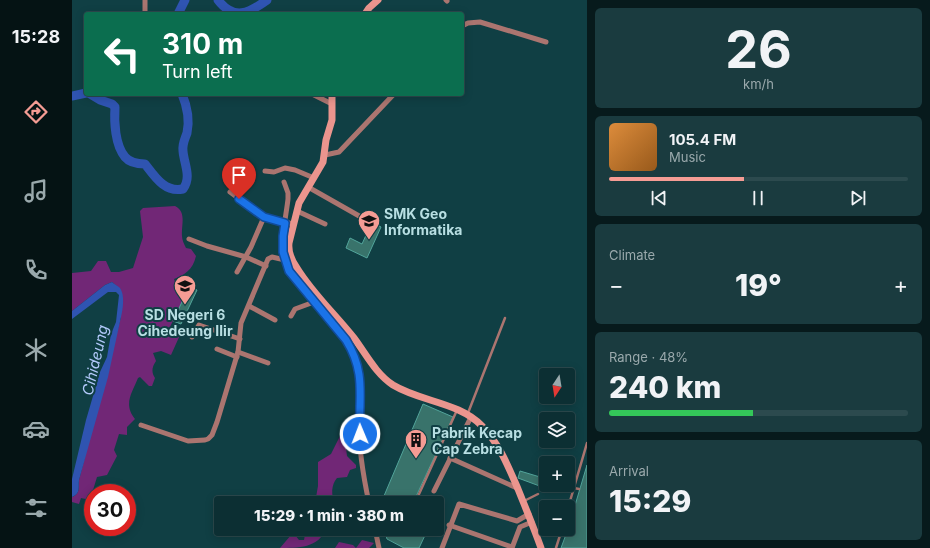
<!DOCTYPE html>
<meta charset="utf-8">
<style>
:root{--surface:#0c2f33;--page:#1a3b3f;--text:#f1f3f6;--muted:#9aa9ac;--line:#2c4a4e;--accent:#f59c94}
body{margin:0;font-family:Inter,sans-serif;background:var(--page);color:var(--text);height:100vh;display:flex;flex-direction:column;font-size:15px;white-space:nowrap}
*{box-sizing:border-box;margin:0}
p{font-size:13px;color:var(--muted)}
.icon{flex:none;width:22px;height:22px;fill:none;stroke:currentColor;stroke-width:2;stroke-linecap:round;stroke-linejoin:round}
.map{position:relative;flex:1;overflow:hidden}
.side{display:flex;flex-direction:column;gap:8px;padding:8px;background:#071a1c;width:343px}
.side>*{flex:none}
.banner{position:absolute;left:12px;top:12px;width:380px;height:84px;border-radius:4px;box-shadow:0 2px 10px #0003,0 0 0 1px var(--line);background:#0b6e4f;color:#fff;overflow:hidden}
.needle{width:26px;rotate:192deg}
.controls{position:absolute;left:467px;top:368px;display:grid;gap:8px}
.controls a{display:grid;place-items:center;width:36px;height:36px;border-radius:4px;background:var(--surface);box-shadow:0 2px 10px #0003,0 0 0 1px var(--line);font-size:20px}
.speed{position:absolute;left:12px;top:484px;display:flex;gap:8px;font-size:20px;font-weight:700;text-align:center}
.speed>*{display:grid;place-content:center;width:52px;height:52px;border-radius:50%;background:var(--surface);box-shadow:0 2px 10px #0003,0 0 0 1px var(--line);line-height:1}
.speed .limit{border:6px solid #d22;background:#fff;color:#111}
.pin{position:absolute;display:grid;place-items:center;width:34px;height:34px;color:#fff;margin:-41px -17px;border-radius:50% 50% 50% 0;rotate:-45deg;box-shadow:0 0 4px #0007}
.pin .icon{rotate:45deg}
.me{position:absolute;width:44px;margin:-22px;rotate:359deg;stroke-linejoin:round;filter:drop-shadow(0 0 3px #0008)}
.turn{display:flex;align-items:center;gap:14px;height:84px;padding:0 12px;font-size:18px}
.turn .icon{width:52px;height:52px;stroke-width:2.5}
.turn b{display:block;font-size:28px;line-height:34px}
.big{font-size:30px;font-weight:800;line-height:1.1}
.side .card{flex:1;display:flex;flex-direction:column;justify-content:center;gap:6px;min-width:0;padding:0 14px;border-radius:6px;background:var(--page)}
.side .dial{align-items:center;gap:0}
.dial b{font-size:52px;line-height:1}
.song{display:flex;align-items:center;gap:12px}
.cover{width:48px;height:48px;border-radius:6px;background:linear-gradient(135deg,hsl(30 70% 55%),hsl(30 70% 35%))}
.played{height:4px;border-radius:2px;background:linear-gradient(90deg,var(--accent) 45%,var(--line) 45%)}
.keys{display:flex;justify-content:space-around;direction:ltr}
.heat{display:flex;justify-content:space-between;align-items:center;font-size:22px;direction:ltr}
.charge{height:6px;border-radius:3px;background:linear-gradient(90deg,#34c759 48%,var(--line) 0)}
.trip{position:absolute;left:142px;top:496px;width:230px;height:40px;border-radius:4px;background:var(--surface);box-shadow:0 2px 10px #0003,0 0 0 1px var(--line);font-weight:800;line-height:40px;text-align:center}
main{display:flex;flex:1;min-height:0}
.tab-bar{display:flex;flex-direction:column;width:72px;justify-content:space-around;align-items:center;background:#051314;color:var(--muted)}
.tab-bar .icon{width:28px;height:28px}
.tab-bar .current{color:var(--accent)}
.tab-bar b{font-size:18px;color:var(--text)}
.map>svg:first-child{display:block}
.green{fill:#712776}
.water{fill:#2f54b1}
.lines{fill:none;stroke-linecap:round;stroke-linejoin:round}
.river{stroke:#2f54b1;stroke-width:9}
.building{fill:#39736b;stroke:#52a59b}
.lane{stroke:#ab7570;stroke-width:2.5}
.street{stroke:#ab7570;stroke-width:5}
.secondary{stroke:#eb958e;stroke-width:7}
.route-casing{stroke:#114b97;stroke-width:10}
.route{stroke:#1a73e8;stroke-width:7}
.labels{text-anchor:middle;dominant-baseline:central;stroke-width:4;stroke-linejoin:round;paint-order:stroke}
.poi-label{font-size:14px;font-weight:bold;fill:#b8dfe3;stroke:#103f44;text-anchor:start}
.water-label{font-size:15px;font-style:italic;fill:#b2c9fa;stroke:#103f44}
</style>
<main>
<nav class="tab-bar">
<b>15:28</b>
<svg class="icon current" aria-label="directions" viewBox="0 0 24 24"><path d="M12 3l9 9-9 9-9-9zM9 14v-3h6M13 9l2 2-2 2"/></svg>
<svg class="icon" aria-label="music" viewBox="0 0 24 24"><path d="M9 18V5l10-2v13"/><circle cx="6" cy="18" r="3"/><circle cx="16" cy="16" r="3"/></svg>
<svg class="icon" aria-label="phone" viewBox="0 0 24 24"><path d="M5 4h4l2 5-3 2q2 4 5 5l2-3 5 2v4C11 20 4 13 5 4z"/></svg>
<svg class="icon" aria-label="climate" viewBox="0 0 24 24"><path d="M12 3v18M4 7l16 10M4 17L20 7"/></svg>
<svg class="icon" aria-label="car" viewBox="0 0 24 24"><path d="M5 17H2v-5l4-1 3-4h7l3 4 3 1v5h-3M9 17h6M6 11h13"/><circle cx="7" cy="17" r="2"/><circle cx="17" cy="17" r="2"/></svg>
<svg class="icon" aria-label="filters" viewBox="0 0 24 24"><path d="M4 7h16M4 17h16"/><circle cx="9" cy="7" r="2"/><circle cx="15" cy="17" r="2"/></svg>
</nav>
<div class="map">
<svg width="515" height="548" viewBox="0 0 515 548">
<rect width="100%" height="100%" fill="#103f44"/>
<g class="green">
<path d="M103,206C115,212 109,225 110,236C110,240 112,244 114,248L119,249L124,256C121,270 112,275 102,279L104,284L117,287L98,327L107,333L108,335L99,355L89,351L81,353L84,361C80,367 79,372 83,378L80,386H77L68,377L66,378C60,393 51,404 63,419L55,427V435L47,434L42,450L45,456L35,475L25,477L18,500L9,498L7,504L0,502V497C9,493 6,488 7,480L49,317L47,288L40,282L33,285L0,311V273L19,271L26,261H34L39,272H47L61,268L71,237L68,211L71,208Z"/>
<path d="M268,436L273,440L275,456L284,465V468L278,470L275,477L265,478C259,485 259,495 263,503H243L246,486V462L259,454Z"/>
<path d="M234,529H253C248,548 225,548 208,548L219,535H223L227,540H232Z"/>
<path d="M290,540L302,543L297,548H263L267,542L281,545L284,548Z"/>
</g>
<path class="water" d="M40,282C42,284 46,286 48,288C53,295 51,309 49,317L36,377L7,480C6,488 9,493 0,497V479L14,420L28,372L35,357L39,334L44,322L47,295L44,292H36L0,319V311L33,285Z"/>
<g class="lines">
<g class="river">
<path d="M146,0C162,21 177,13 195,0"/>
<path d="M106,14L113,0"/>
<path d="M18,94L28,100L40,104L43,107C42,122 43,145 53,157C58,163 66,164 73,164C83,177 93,193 111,189C120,177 112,164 111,151C110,144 113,139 115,133C118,119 115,106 110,94"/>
<path d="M0,96L14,93"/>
</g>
</g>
<g class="building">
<path d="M300,222L309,227L295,258L274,248L278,238L290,244Z"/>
<path d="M117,287L125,290L109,324L101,321Z"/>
<path d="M351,404L381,417L341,503H309Z"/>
<path d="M515,465V548H489L496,529Z"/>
<path d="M448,471L468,477V478L474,480L473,488L446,478Z"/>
<path d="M312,529H356L347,548H332L315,539Z"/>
</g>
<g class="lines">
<g class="lane">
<path d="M396,413L433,318"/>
<path d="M502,488L507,489"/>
<path d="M452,501L466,494"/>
<path d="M343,503L385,410"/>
<path d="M496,508L515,443"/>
<path d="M484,548L490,529"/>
</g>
<g class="street">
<path d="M374,0L375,1"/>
<path d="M73,14V0"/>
<path d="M390,26L396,23L408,22L474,42"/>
<path d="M240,94L260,104"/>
<path d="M253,155L267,152L322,94"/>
<path d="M193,171L202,172L213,168L223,170L242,178"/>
<path d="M212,182L216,193V199C214,217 209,235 212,254C218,293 274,323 286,364C291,381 287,400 287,418C286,447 291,475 297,503"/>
<path d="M236,187L296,221"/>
<path d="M158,192L192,217L221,224"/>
<path d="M225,211L253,224"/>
<path d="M117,239L135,246L174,257L194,266"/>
<path d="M165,272L179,247L192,217"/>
<path d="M177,306L203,320"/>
<path d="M219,316L223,309L242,302"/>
<path d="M120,337L127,325L168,339"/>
<path d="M145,349L165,357"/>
<path d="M196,363L166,352L169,323L196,259L200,257L213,260"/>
<path d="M69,425L116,441L133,440L136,439L140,435L145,422L166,352"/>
<path d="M378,458L445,488"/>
<path d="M362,491L399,417"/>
<path d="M377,525L440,547"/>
<path d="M303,529L307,548"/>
<path d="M370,548L387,504L445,521L457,514"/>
<path d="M440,548L448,527L460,522"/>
</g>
<g class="secondary">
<path d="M293,14L297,8L306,0"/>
<path d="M260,94V120L254,140L251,162L227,203L217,243C216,252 220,261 225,268C241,294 264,315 282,338C294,354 304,374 321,385C349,402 387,402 410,426C428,445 436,466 446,489C454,509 462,528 469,548"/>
</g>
</g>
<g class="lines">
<g class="route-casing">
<path id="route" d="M167,199L192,217L213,223L211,236V252L217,271L274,340C295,374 286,398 288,434"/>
</g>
<use href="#route" class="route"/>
</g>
<defs>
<g id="school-pin" transform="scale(1.15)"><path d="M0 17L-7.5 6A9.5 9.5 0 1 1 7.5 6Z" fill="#f59c94" stroke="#103f44"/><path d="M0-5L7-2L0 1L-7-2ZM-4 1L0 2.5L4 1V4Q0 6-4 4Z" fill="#111"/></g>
<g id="building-pin" transform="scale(1.15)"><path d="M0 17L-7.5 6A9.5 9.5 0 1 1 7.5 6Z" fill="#f59c94" stroke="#103f44"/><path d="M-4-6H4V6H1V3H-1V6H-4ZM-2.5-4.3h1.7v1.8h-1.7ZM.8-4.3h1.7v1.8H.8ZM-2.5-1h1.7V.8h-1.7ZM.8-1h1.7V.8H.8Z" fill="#111"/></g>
</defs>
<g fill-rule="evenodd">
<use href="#school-pin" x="297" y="221"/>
<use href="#school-pin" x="113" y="286"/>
<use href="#building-pin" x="344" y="440"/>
</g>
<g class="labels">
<g class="poi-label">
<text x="312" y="213">SMK Geo<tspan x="312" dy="16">Informatika</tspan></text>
<text x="113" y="314" text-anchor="middle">SD Negeri 6<tspan x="113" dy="16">Cihedeung Ilir</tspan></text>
<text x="360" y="432">Pabrik Kecap<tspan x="360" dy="16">Cap Zebra</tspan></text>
</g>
<g class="water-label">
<text transform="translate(23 360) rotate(-77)">Cihideung</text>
</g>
</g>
</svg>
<div class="controls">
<a><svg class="needle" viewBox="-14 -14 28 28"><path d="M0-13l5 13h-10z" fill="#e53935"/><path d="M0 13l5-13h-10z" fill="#9aa9ac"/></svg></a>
<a><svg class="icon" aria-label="layers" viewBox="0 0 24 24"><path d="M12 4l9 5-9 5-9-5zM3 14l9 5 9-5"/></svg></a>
<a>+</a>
<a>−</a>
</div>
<div class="speed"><div class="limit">30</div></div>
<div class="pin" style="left:167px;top:199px;background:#d93025"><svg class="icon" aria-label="arrive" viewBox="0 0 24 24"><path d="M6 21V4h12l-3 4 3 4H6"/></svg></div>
<svg class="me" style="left:288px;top:434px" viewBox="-20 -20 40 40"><circle r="17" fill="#1a73e8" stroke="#fff" stroke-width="3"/><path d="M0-11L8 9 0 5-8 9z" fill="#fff"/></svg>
<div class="trip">15:29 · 1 min · 380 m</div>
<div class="banner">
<div class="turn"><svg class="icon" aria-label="left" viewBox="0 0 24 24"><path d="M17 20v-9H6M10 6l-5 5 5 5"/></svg><div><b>310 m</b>Turn left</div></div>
</div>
</div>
<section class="side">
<div class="card dial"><b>26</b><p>km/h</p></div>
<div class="card">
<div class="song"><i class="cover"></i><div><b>105.4 FM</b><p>Music</p></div></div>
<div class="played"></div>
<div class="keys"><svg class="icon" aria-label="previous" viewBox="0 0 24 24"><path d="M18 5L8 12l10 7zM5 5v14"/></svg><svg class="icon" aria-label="pause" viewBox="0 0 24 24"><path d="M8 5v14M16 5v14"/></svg><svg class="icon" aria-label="next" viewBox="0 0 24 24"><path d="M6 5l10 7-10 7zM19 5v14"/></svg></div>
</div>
<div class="card"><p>Climate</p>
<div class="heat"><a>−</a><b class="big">19°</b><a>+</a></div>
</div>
<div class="card"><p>Range · 48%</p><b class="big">240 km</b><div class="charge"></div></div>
<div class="card"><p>Arrival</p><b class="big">15:29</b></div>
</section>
</main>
